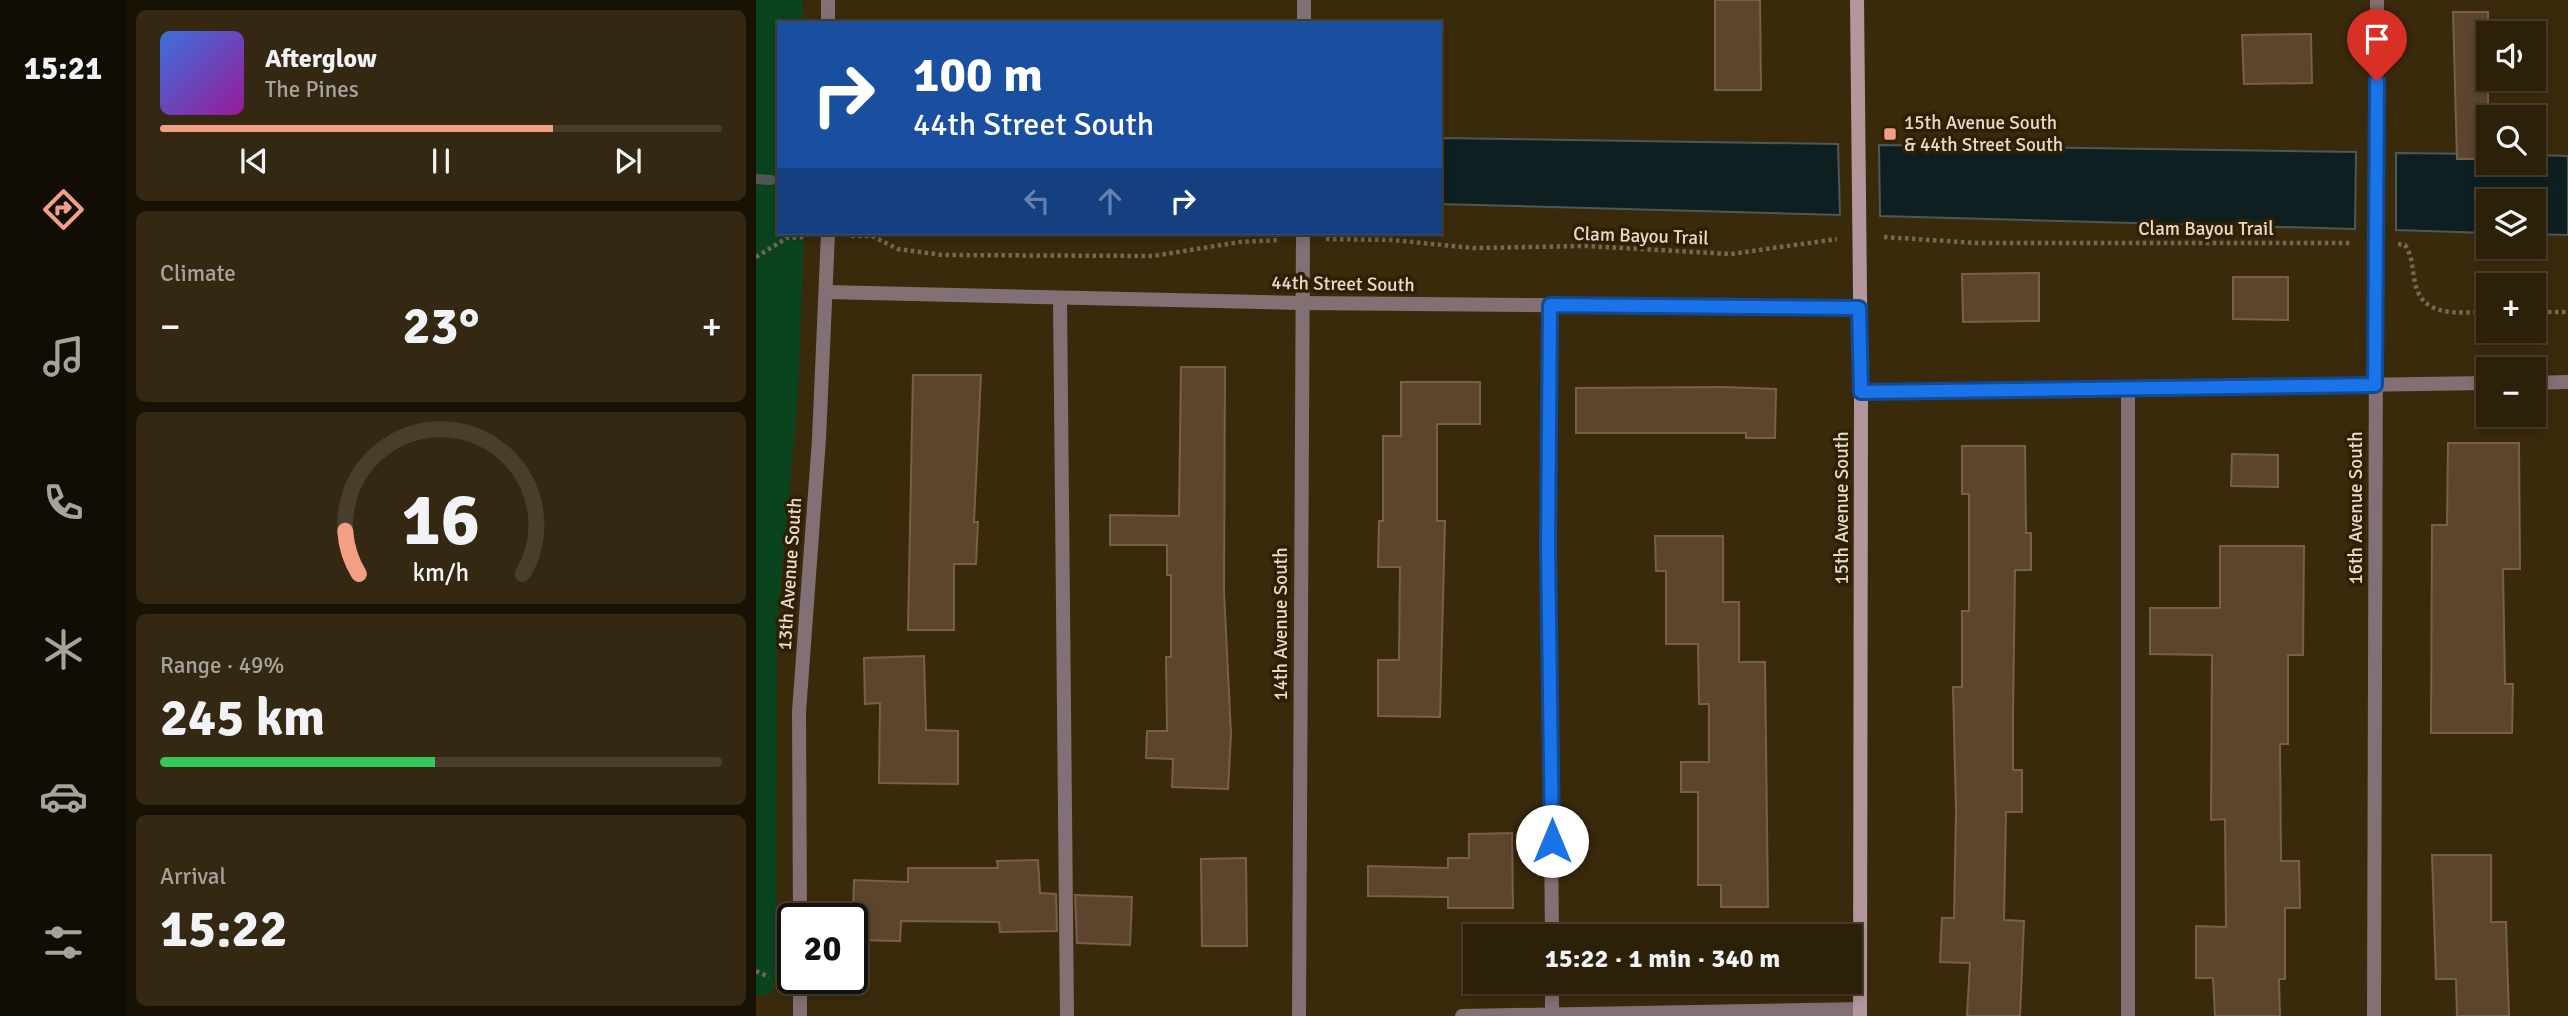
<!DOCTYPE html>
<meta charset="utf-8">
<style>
:root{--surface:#2c2009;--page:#342812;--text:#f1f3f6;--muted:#a6a39c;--line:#483e2a;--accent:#f39f85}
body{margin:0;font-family:Signika,sans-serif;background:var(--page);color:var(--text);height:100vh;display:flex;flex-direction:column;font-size:26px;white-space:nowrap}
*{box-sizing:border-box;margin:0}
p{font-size:23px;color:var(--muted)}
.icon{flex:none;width:38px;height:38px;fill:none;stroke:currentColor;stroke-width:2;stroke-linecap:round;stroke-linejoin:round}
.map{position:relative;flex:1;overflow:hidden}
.panel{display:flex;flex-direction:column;gap:10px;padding:10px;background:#181205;width:630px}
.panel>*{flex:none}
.banner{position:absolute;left:21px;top:21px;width:665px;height:214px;border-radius:0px;box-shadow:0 4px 10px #0003,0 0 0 2px var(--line);background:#1a4fa0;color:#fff;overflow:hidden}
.fabs{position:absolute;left:1720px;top:21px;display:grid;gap:14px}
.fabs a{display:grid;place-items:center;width:70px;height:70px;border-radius:0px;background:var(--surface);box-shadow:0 4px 10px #0003,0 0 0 2px var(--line);font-size:35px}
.speed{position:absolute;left:21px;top:903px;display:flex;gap:14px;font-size:35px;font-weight:700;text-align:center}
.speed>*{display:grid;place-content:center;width:91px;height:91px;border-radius:50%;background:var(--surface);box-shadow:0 4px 10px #0003,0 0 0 2px var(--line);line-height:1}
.speed .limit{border:4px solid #111;border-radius:10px;background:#fff;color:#111}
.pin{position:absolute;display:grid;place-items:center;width:60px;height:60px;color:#fff;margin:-72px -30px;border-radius:50% 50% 50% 0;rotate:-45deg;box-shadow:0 0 7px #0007}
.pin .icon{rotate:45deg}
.me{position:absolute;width:77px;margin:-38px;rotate:0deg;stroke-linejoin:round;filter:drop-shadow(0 0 5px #0008)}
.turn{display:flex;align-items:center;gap:24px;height:147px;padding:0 21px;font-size:32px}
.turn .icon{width:91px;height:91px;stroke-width:2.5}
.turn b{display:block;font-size:49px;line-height:60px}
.lanes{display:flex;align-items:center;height:66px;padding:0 21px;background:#0003;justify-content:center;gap:35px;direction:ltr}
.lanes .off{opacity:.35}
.big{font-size:52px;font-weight:800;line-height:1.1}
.panel .card{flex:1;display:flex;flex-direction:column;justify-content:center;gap:10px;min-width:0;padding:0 24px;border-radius:10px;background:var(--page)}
.panel .dial{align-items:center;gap:0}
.dial svg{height:182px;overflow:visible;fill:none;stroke:var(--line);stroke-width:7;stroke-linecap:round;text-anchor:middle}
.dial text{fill:var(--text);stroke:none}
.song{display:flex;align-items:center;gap:21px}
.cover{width:84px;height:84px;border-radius:10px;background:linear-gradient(135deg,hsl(220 70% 55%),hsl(300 70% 35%))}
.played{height:7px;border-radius:4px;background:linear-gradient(90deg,var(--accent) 70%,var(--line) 70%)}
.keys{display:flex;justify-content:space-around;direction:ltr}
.heat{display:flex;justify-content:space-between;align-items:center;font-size:38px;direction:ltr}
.charge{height:10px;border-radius:5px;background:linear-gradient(90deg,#34c759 49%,var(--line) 0)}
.trip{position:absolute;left:707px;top:924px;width:399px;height:70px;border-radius:0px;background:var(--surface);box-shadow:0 4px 10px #0003,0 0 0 2px var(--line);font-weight:800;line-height:70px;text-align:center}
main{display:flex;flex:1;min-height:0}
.dock{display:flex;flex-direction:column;width:126px;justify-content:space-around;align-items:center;background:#120d04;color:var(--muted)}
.dock .icon{width:49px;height:49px}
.dock .selected{color:var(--accent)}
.dock b{font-size:32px;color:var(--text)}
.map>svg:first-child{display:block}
.green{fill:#0a441f}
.water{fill:#0e1f22;stroke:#4f5755;stroke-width:2}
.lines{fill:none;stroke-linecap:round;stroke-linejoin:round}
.stream{stroke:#4f5755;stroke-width:10}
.building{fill:#5d452d;stroke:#785f46;stroke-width:2}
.path{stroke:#76674e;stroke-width:4.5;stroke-dasharray:3.5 3.5;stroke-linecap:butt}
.lane{stroke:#827174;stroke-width:14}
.street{stroke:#827174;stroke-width:14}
.secondary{stroke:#b3979c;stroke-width:14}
.route-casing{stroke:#114b97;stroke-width:18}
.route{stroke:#1a73e8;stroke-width:12}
.poi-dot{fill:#f39f85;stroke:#302003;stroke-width:2.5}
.labels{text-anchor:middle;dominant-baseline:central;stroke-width:7;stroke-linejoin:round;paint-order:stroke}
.poi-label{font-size:19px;fill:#e6dbcb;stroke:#302003;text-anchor:start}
.street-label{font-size:19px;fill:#e6dbcb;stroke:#302003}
</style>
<main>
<nav class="dock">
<b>15:21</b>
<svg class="icon selected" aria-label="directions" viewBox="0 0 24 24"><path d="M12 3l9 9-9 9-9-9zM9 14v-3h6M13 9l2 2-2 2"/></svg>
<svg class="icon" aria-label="music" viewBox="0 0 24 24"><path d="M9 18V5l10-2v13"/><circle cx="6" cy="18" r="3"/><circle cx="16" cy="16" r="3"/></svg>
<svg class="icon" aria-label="phone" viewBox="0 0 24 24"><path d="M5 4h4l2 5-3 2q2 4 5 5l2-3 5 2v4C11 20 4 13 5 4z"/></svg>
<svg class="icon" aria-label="climate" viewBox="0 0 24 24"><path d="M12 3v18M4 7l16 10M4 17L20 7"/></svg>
<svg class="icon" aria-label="car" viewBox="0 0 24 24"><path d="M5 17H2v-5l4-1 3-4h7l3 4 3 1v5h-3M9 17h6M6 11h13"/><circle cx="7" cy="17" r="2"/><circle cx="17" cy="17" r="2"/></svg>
<svg class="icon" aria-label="filters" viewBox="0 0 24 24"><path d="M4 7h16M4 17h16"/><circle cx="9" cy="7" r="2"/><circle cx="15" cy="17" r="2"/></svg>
</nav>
<section class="panel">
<div class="card">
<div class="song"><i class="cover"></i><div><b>Afterglow</b><p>The Pines</p></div></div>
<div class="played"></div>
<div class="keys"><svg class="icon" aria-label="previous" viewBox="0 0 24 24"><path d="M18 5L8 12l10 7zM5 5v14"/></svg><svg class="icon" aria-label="pause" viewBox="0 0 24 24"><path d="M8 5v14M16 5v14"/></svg><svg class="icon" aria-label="next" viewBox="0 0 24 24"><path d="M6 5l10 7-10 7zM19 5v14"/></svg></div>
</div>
<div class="card"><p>Climate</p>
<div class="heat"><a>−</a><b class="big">23°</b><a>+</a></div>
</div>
<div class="card dial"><svg viewBox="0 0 100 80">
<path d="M14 69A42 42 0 1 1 86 69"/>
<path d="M14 69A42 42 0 0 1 8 50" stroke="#f39f85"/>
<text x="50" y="56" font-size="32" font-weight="700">16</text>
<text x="50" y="72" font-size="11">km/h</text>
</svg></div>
<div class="card"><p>Range · 49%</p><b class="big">245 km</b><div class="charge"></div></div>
<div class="card"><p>Arrival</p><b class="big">15:22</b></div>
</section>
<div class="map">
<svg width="1812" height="1016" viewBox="0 0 1812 1016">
<rect width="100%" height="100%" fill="#3a2a0c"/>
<path class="green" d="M0,0H46L47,23H23V233H48L42,396L21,625L20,977L16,993L0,996Z"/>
<g class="water">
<path d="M684,138L1082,144L1084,215L684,204Z"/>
<path d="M1123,145L1600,152L1599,229L1124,216Z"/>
<path d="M1640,153L1732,154V163H1778V155L1812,156V235L1778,234V201H1732V233L1640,230Z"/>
</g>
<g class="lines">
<path class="stream" d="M0,179L15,180"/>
</g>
<g class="building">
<path d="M959,0H1004L1005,90H959Z"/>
<path d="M1697,12H1732V159H1701Z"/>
<path d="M1555,34L1556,83L1488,84L1486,35Z"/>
<path d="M1283,273V321L1207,322L1206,274Z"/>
<path d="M1477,277H1532V320L1477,319Z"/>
<path d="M425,367H469L468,591L475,734L472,789L416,787L417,759L390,758L391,731H411L410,657H415V575H411V545H354V515L423,516Z"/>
<path d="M157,375H225L218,522H222L220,564H198V630H152Z"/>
<path d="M645,382H724V424H681V521H689L684,717L622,716V660H643L644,567H622L623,521H627V436H645Z"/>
<path d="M967,387L1020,389L1019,438H990V433H820V388Z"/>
<path d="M1692,443H1763L1764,569H1747L1749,684H1757L1756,733H1675L1676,525H1691Z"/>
<path d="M1206,446H1269L1270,533H1275V570H1259L1257,713V770H1266V812H1250L1248,920L1268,921L1264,1016H1211L1214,963L1184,962L1186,918H1198L1200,812L1197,687H1206V611H1213V494H1206Z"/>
<path d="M1476,454L1522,455V487L1475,486Z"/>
<path d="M899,536H967V602H983V662H1009L1012,907H965V885H942V792H925V762H953V704H943L942,644H910V571H900Z"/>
<path d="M1464,546H1548L1547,655H1532V744H1524L1525,861H1543L1544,908H1529V979H1523L1524,1016H1459L1457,978H1440V926L1470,927L1469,819L1455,820L1456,655L1394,654V608H1464Z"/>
<path d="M168,656L170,730L202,731V784L123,783L124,703L109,704L108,658Z"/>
<path d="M756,833L757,908H692V897L612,896V866L692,868V858H713V834Z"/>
<path d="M1676,855H1735V922H1750L1753,1016H1701L1700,979H1680Z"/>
<path d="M490,858L491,946H446L445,859Z"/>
<path d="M282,860L284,893L300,894L301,931L244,932L243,922L145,921L144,941L96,940L98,880L152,882V868H242L241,861Z"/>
<path d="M319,895L376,897L374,945L321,943Z"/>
</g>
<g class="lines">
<g class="path">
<path d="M95,236H116L142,249L186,255L397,256L484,242L523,240"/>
<path d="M1128,237L1221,243H1595"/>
<path d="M570,239L636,240L717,248L830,246L975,254L1081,239"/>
<path d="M1642,244L1649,245C1659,260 1655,276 1662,292C1673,318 1710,312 1732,312"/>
<path d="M0,257L31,238L48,237"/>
<path d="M1778,312H1812"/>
<path d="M0,971L13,977"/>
</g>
<g class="lane">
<path d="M304,298L311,1016"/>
<path d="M794,305L792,546L796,936"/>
<path d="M1372,389V1016"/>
<path d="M796,982V1016"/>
</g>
<g class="street">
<path d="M72,0V23"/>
<path d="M548,23V0"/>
<path d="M70,292L546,303L1103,308"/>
<path d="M1778,383L1812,382"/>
<path d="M1105,392L1732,383"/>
<path d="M44,919L43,712L63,439L72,233"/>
<path d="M44,978V1016"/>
<path d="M543,1016L547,233"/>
<path d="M706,1016L1104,1009"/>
<path d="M1618,1016L1621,0"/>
</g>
<path class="secondary" d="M1101,0L1105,392L1104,1016"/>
</g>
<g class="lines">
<g class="route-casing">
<path id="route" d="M796,841L792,546L794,305L1103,308L1105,392L1619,385L1621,81"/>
</g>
<use href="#route" class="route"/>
</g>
<rect class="poi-dot" x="1127" y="127" width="14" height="14" rx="3.5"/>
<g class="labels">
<g class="poi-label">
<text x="1148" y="123">15th Avenue South<tspan x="1148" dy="22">&amp; 44th Street South</tspan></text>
</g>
<g class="street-label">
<text x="1450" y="229">Clam Bayou Trail</text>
<text transform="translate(885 236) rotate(2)">Clam Bayou Trail</text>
<text transform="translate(587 284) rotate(1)">44th Street South</text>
<text transform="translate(1086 508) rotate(-90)">15th Avenue South</text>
<text transform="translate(1600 508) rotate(-90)">16th Avenue South</text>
<text transform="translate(34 574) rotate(-86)">13th Avenue South</text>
<text transform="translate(525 624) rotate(-90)">14th Avenue South</text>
</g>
</g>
</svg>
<div class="fabs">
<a><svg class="icon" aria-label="sound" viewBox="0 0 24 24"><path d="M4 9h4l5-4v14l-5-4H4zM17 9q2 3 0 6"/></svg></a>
<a><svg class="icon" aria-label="search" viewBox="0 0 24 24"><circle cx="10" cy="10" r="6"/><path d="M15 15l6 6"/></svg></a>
<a><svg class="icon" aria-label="layers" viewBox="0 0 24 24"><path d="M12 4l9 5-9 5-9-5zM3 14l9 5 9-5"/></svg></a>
<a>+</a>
<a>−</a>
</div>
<div class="speed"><div class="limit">20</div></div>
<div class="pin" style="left:1621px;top:81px;background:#d93025"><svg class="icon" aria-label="arrive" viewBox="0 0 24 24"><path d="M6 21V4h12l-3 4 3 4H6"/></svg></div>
<svg class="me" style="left:796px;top:841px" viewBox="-20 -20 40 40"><circle r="19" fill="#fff"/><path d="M0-13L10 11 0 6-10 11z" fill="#1a73e8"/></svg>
<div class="trip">15:22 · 1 min · 340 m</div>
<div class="banner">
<div class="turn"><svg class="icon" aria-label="right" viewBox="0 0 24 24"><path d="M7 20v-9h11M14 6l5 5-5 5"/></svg><div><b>100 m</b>44th Street South</div></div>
<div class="lanes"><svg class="icon off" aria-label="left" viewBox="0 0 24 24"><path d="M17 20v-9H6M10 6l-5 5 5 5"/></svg><svg class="icon off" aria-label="ahead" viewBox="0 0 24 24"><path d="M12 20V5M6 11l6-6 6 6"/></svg><svg class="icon" aria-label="right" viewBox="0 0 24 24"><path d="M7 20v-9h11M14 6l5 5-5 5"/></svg></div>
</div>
</div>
</main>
